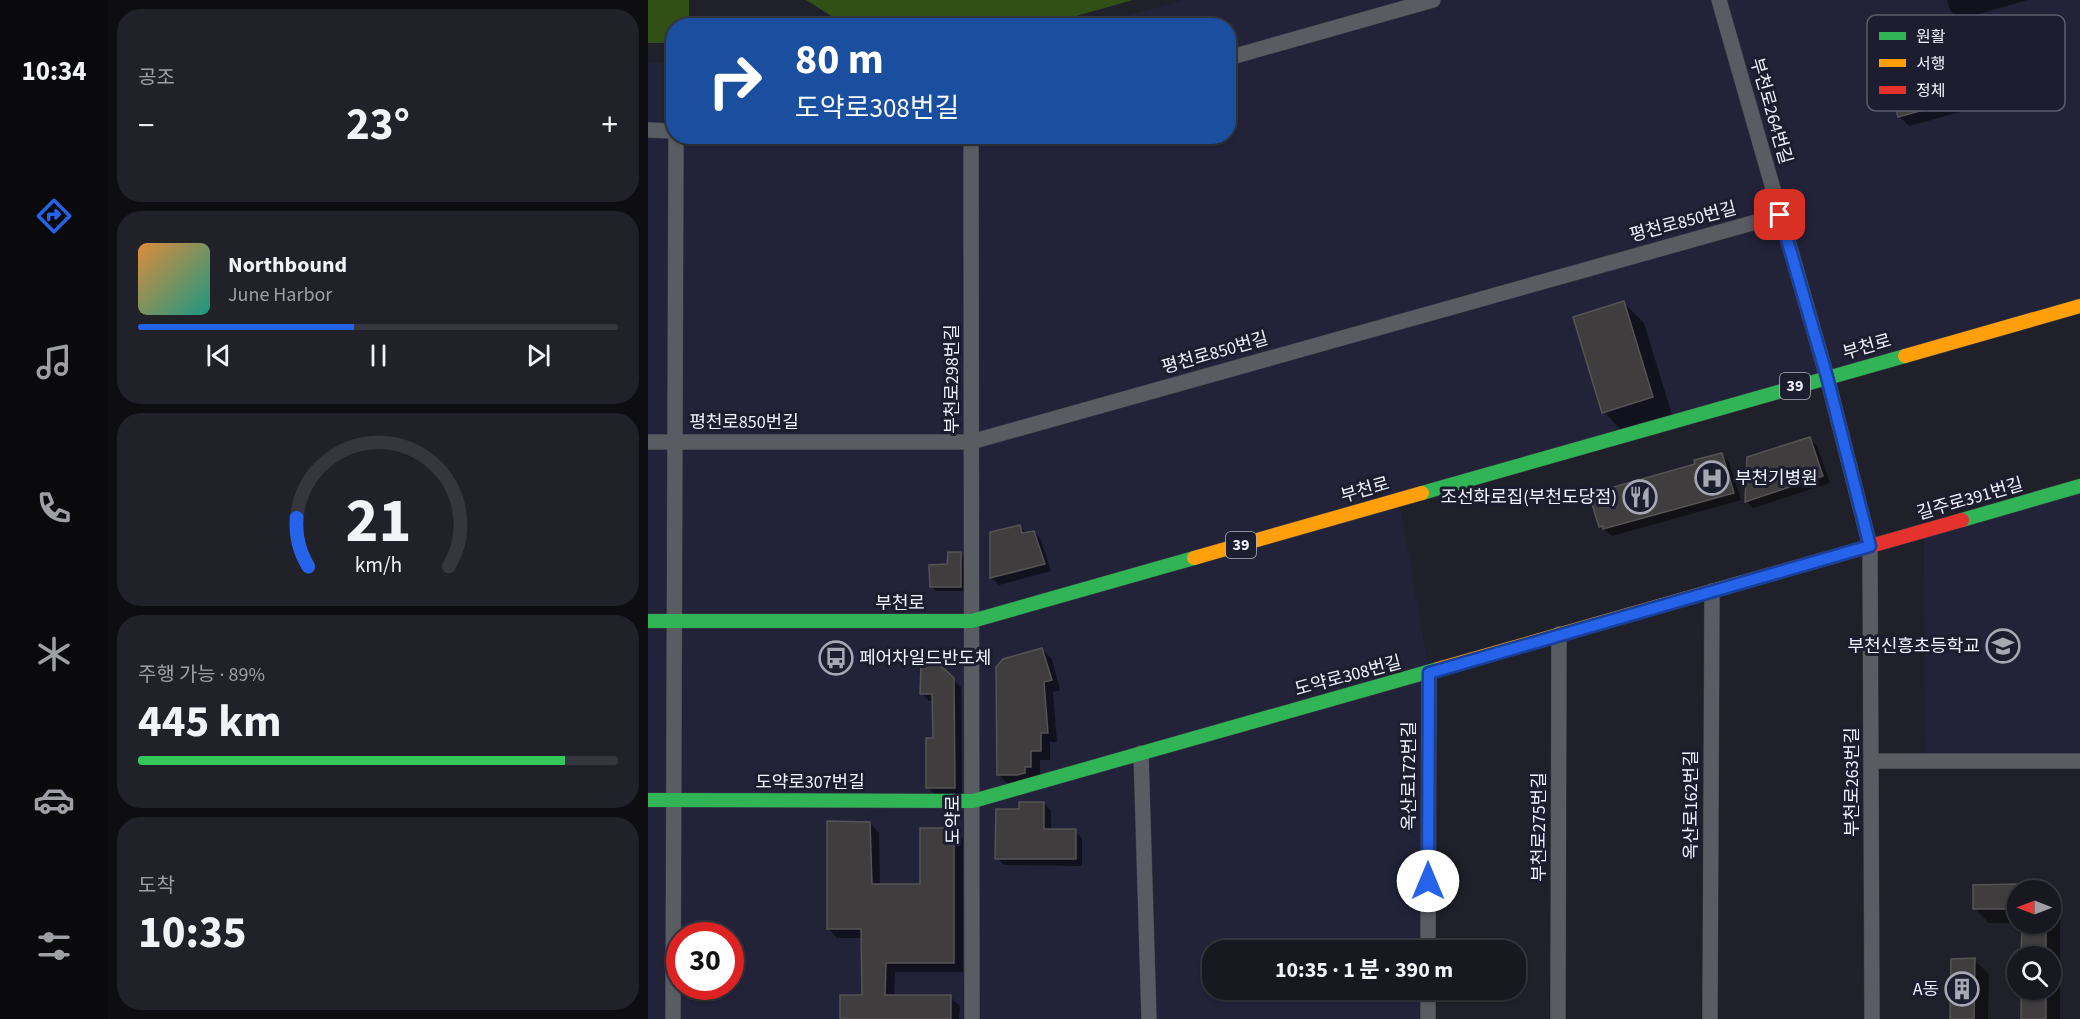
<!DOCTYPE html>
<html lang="ko">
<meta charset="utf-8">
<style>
:root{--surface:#181820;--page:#212129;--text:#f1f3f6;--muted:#9fa0a5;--line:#36373e;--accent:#2563eb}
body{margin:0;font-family:"Source Sans 3","Noto Sans KR",sans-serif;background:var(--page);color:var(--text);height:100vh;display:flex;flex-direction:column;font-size:22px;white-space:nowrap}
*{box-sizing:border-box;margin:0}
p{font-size:20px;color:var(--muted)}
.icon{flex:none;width:33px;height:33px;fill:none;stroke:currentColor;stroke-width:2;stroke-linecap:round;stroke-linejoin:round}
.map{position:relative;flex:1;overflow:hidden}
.sheet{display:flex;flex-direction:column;gap:9px;padding:9px;background:#0d0d12;width:540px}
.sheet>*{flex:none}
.guide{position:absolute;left:18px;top:18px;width:570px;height:126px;border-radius:24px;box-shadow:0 2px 4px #0004,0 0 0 2px var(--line);background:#1a4fa0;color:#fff;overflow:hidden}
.needle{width:39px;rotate:270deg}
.controls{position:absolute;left:1359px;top:880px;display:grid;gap:12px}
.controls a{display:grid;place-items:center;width:54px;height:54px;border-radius:50%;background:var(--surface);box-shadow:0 2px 4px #0004,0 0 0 2px var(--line);font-size:30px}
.speed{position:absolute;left:18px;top:922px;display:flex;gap:12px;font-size:30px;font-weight:700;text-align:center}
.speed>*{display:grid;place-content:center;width:78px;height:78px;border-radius:50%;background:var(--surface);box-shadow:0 2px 4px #0004,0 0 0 2px var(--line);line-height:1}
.speed .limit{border:9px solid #d22;background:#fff;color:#111}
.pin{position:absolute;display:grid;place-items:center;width:51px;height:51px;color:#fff;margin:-26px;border-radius:12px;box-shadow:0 3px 9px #0006}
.me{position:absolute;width:66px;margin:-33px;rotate:0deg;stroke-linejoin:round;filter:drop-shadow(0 0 4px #0008)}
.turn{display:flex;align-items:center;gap:21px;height:126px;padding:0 30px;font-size:27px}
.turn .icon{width:78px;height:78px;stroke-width:2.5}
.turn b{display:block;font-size:42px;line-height:51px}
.big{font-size:45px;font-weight:700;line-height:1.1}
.sheet .tile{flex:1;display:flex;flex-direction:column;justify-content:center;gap:9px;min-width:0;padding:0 21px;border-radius:24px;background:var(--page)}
.sheet .dial{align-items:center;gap:0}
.dial svg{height:156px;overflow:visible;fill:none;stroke:var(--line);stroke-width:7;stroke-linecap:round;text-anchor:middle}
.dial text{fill:var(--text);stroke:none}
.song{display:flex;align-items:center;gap:18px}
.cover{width:72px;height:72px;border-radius:9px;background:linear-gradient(135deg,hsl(30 70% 55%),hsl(170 70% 35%))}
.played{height:6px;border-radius:3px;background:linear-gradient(90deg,var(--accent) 45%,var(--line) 45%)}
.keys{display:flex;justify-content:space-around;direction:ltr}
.heat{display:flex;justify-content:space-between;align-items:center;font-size:33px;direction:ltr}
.charge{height:9px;border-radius:4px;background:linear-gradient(90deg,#34c759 89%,var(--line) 0)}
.trip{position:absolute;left:554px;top:940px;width:324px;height:60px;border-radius:24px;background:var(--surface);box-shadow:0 2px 4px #0004,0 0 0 2px var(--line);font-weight:700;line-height:60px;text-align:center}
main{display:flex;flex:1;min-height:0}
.menu{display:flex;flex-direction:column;width:108px;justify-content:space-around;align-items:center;background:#0a0a0d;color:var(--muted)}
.menu .icon{width:42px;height:42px}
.menu .selected{color:var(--accent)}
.menu b{font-size:27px;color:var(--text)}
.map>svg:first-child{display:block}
.built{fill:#222339;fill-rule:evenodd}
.forest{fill:#305016}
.shadow{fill:#0007}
.building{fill:#3f3d3e;stroke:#565354;stroke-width:1.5}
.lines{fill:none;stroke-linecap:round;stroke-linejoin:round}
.street-casing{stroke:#3c3d45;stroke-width:16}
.fast-casing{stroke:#3c3d45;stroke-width:15}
.slow-casing{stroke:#3c3d45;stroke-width:15}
.jam-casing{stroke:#3c3d45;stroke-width:15}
.street{stroke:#5a5c63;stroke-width:15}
.fast{stroke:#30b455;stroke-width:14}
.slow{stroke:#ff9f0a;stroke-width:14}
.jam{stroke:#e5322d;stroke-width:14}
.route-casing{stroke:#184099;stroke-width:15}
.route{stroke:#2563eb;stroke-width:10}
.labels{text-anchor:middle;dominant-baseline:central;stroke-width:6;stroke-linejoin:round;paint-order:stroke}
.shield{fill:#1c1d2e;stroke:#b0b2c0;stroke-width:1.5}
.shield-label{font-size:16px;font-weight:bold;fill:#f0f2fe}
.street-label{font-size:18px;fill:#f0f2fe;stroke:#1c1d2e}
.poi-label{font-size:18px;fill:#f0f2fe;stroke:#1c1d2e;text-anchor:end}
.key{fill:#1c1d2e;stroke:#5c5d6c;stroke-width:1.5}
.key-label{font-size:16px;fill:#f0f2fe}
</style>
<main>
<nav class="menu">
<b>10:34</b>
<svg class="icon selected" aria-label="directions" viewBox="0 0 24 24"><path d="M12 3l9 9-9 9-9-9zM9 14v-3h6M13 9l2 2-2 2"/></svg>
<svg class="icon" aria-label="music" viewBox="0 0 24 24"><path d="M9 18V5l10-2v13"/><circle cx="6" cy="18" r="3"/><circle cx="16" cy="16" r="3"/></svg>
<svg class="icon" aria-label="phone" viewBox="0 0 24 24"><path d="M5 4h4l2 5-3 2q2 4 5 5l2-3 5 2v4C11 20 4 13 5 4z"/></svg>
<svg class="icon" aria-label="climate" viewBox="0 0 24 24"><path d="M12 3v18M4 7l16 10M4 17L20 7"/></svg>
<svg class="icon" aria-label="car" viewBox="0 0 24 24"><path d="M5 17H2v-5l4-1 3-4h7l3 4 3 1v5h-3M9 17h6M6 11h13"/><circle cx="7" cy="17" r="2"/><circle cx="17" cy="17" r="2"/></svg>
<svg class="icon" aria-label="filters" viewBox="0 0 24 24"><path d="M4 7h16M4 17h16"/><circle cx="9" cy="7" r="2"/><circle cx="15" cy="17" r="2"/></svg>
</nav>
<section class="sheet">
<div class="tile"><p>공조</p>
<div class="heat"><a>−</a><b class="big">23°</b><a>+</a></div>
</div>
<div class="tile">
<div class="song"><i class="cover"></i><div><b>Northbound</b><p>June Harbor</p></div></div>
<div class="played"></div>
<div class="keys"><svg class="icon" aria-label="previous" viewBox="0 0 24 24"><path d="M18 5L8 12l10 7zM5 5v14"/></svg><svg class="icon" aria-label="pause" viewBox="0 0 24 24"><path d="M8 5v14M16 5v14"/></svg><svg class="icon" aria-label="next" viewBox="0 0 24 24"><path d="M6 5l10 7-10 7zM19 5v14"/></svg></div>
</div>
<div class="tile dial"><svg viewBox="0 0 100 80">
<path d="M14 69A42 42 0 1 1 86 69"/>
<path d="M14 69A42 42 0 0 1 8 44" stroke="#2563eb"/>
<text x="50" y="56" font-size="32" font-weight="700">21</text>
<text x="50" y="72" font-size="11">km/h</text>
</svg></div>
<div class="tile"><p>주행 가능 · 89%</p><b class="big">445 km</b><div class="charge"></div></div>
<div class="tile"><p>도착</p><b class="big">10:35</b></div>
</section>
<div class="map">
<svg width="1432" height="1019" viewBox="0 0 1432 1019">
<rect width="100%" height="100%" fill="#20202a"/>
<g class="built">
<path d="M536,0H1432V306L751,500L781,673L780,951H564V990H780V1019H0V63H25L26,136H580V26L447,25ZM32,936H82V987H32Z"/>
<path d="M1432,486V761H1278L1276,530Z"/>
</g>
<g class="forest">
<path d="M0,0H41V25L26,26L25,43H0Z"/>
<path d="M158,0H485L396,25L199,26Z"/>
</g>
<g class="shadow">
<path d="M1299,0H1379L1311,20L1302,10Z"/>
<path d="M1359,32L1369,42L1382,93L1261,126L1251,116Z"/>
<path d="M976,303L996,323L1025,418L976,433L956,412Z"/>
<path d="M1162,439L1169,446L1182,483L1105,508L1098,501Z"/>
<path d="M1074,454L1081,462L1093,500L964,536L952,526Z"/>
<path d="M372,527L379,533L386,532L393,540L403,571L351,585L344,578L343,533Z"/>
<path d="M312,554L317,558V591H288L283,586Z"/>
<path d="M394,649L404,659L412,690L405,692L409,742H402V760H392V777L360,784L350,774Z"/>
<path d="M289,665L313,687L314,795H287L279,787L287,739L286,701H281L274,694Z"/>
<path d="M396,803L403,811V830L427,831L434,838V866L356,865L349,858Z"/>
<path d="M222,823L231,833L232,885H273L306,829L315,839V972H247L246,996L302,997L312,1006L311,1019H193L216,996L215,938H189L180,928Z"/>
<path d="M1327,886H1398L1412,900V1019H1374L1375,990H1402V957H1375V924H1402V891H1370V923H1341L1327,909Z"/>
<path d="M1326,960L1341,974L1340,1019H1303Z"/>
</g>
<g class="building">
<path d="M1359,31L1373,83L1250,117L1236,64Z"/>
<path d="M976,301L1005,397L954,413L925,317Z"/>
<path d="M1162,437L1175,476L1097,502L1099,457Z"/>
<path d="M1074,453L1086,493L955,529V526L951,527L941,494L1047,464L1046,460Z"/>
<path d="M372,525L374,533L386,531L397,564L342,578V532Z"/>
<path d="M300,552H313V587H282L281,565L299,564Z"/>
<path d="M394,648L404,680L396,682L400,733H393V751H383V767H377V773L369,775H349L348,667L355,659Z"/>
<path d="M273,663H290L306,678L307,788H278V738H285L284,694H272Z"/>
<path d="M371,802H396V829H428V859H347L348,809H371Z"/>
<path d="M179,821L222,822L224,884H272V828H306V963H238L237,995H303V1019H192V995H214L213,929H179Z"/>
<path d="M1370,884V909H1325V885Z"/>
<path d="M1374,924H1398V957H1373Z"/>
<path d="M1327,958L1326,1019H1302L1303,959Z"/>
<rect x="1373" y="990" width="25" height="29"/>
</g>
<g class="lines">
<g class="street-casing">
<g id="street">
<path d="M1071,0L1179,377L1222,546L1224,1019"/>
<path d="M580,58L785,0"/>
<path d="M0,130L26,131"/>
<path d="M323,136L324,1019"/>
<path d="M0,442H323L1133,215"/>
<path d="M493,753L501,1019"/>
<path d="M1224,761H1432"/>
<path d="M780,951L781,673"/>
<path d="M25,1019L28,136"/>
<path d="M780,1019V990"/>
<path d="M910,1019L911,634"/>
<path d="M1062,1019L1064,591"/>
</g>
</g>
<g class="fast-casing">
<g id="fast">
<path d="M774,493L1257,356"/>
<path d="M1314,520L1432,486"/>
<path d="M0,621H324L546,558"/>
<path d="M0,800L325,801L790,669"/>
</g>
</g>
<g class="slow-casing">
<g id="slow">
<path d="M1257,356L1432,306"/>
<path d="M546,558L774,493"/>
<path d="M790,669L1106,579"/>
</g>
</g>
<g class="jam-casing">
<path id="jam" d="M1106,579L1314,520"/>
</g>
<use href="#street" class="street"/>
<use href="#fast" class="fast"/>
<use href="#slow" class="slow"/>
<use href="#jam" class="jam"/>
</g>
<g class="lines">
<g class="route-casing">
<path id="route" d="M780,881L781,673L1222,546L1179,377L1132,215"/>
</g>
<use href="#route" class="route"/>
</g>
<defs>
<g id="hospital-ring" transform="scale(1.725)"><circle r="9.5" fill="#1c1d2e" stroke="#a7a8b4" stroke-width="1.5"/><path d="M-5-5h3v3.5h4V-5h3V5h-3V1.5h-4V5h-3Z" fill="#a7a8b4"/></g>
<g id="restaurant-ring" transform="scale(1.725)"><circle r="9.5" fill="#1c1d2e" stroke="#a7a8b4" stroke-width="1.5"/><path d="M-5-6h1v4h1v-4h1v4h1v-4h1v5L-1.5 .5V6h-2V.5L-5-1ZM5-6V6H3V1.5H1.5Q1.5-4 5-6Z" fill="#a7a8b4"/></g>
<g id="school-ring" transform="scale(1.725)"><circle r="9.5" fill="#1c1d2e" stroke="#a7a8b4" stroke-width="1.5"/><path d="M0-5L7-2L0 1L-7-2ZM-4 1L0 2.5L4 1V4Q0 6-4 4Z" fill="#a7a8b4"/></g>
<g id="bus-ring" transform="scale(1.725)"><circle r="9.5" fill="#1c1d2e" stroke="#a7a8b4" stroke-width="1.5"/><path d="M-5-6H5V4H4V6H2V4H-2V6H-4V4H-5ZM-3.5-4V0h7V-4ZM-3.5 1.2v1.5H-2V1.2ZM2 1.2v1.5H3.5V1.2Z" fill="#a7a8b4"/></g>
<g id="building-ring" transform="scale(1.725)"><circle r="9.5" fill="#1c1d2e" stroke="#a7a8b4" stroke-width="1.5"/><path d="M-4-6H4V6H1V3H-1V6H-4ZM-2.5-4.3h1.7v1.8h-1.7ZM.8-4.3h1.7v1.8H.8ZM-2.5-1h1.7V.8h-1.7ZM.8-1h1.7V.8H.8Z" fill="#a7a8b4"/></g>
</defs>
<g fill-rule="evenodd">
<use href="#hospital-ring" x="1064" y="478"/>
<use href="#restaurant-ring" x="992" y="497"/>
<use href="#school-ring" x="1355" y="646"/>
<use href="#bus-ring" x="188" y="658"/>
<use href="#building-ring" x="1314" y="989"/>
</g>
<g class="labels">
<g class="shield">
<rect x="1132" y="373" width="30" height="26" rx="4.5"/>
<rect x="578" y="532" width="30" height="26" rx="4.5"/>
</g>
<g class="shield-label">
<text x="1147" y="386">39</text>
<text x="593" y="545">39</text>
</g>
<g class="street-label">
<text transform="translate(1123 111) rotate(74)">부천로264번길</text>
<text transform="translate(1035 222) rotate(-15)">평천로850번길</text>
<text transform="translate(1219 347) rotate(-16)">부천로</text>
<text transform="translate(567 353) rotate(-16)">평천로850번길</text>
<text transform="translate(304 379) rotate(-90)">부천로298번길</text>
<text x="96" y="422">평천로850번길</text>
<text transform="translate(717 490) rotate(-16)">부천로</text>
<text transform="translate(1322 499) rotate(-16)">길주로391번길</text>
<text x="252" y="603">부천로</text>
<text transform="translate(700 676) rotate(-15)">도약로308번길</text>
<text transform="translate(761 776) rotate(-90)">옥산로172번길</text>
<text x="162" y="782">도약로307번길</text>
<text transform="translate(1204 782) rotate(-90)">부천로263번길</text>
<text transform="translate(1043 805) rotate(-90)">옥산로162번길</text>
<text transform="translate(305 820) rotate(-90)">도약로</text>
<text transform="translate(891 827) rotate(-90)">부천로275번길</text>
</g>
<g class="poi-label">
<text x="1087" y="478" text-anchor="start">부천기병원</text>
<text x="969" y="497">조선화로집(부천도당점)</text>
<text x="1332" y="646">부천신흥초등학교</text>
<text x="211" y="658" text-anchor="start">페어차일드반도체</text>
<text x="1291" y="989">A동</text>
</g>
</g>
<rect x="1219" y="15" width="198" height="96" rx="9" class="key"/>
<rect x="1231" y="32" width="27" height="8" fill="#30b455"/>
<rect x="1231" y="59" width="27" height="8" fill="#ff9f0a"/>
<rect x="1231" y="86" width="27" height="8" fill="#e5322d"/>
<g class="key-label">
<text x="1268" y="42">원활</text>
<text x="1268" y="69">서행</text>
<text x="1268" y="96">정체</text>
</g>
</svg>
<div class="controls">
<a><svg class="needle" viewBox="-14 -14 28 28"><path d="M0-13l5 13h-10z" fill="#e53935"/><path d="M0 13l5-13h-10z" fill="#9fa0a5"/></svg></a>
<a><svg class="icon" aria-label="search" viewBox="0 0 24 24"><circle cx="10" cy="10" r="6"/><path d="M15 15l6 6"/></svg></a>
</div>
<div class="speed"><div class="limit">30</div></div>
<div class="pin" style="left:1132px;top:215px;background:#d93025"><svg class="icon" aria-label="arrive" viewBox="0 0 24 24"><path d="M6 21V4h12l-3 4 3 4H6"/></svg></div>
<svg class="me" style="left:780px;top:881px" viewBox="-20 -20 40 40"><circle r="19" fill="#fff"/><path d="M0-13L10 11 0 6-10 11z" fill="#2563eb"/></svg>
<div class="trip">10:35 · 1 분 · 390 m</div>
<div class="guide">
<div class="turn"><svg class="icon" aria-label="right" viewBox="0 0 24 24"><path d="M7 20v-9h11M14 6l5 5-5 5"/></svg><div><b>80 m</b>도약로308번길</div></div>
</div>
</div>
</main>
